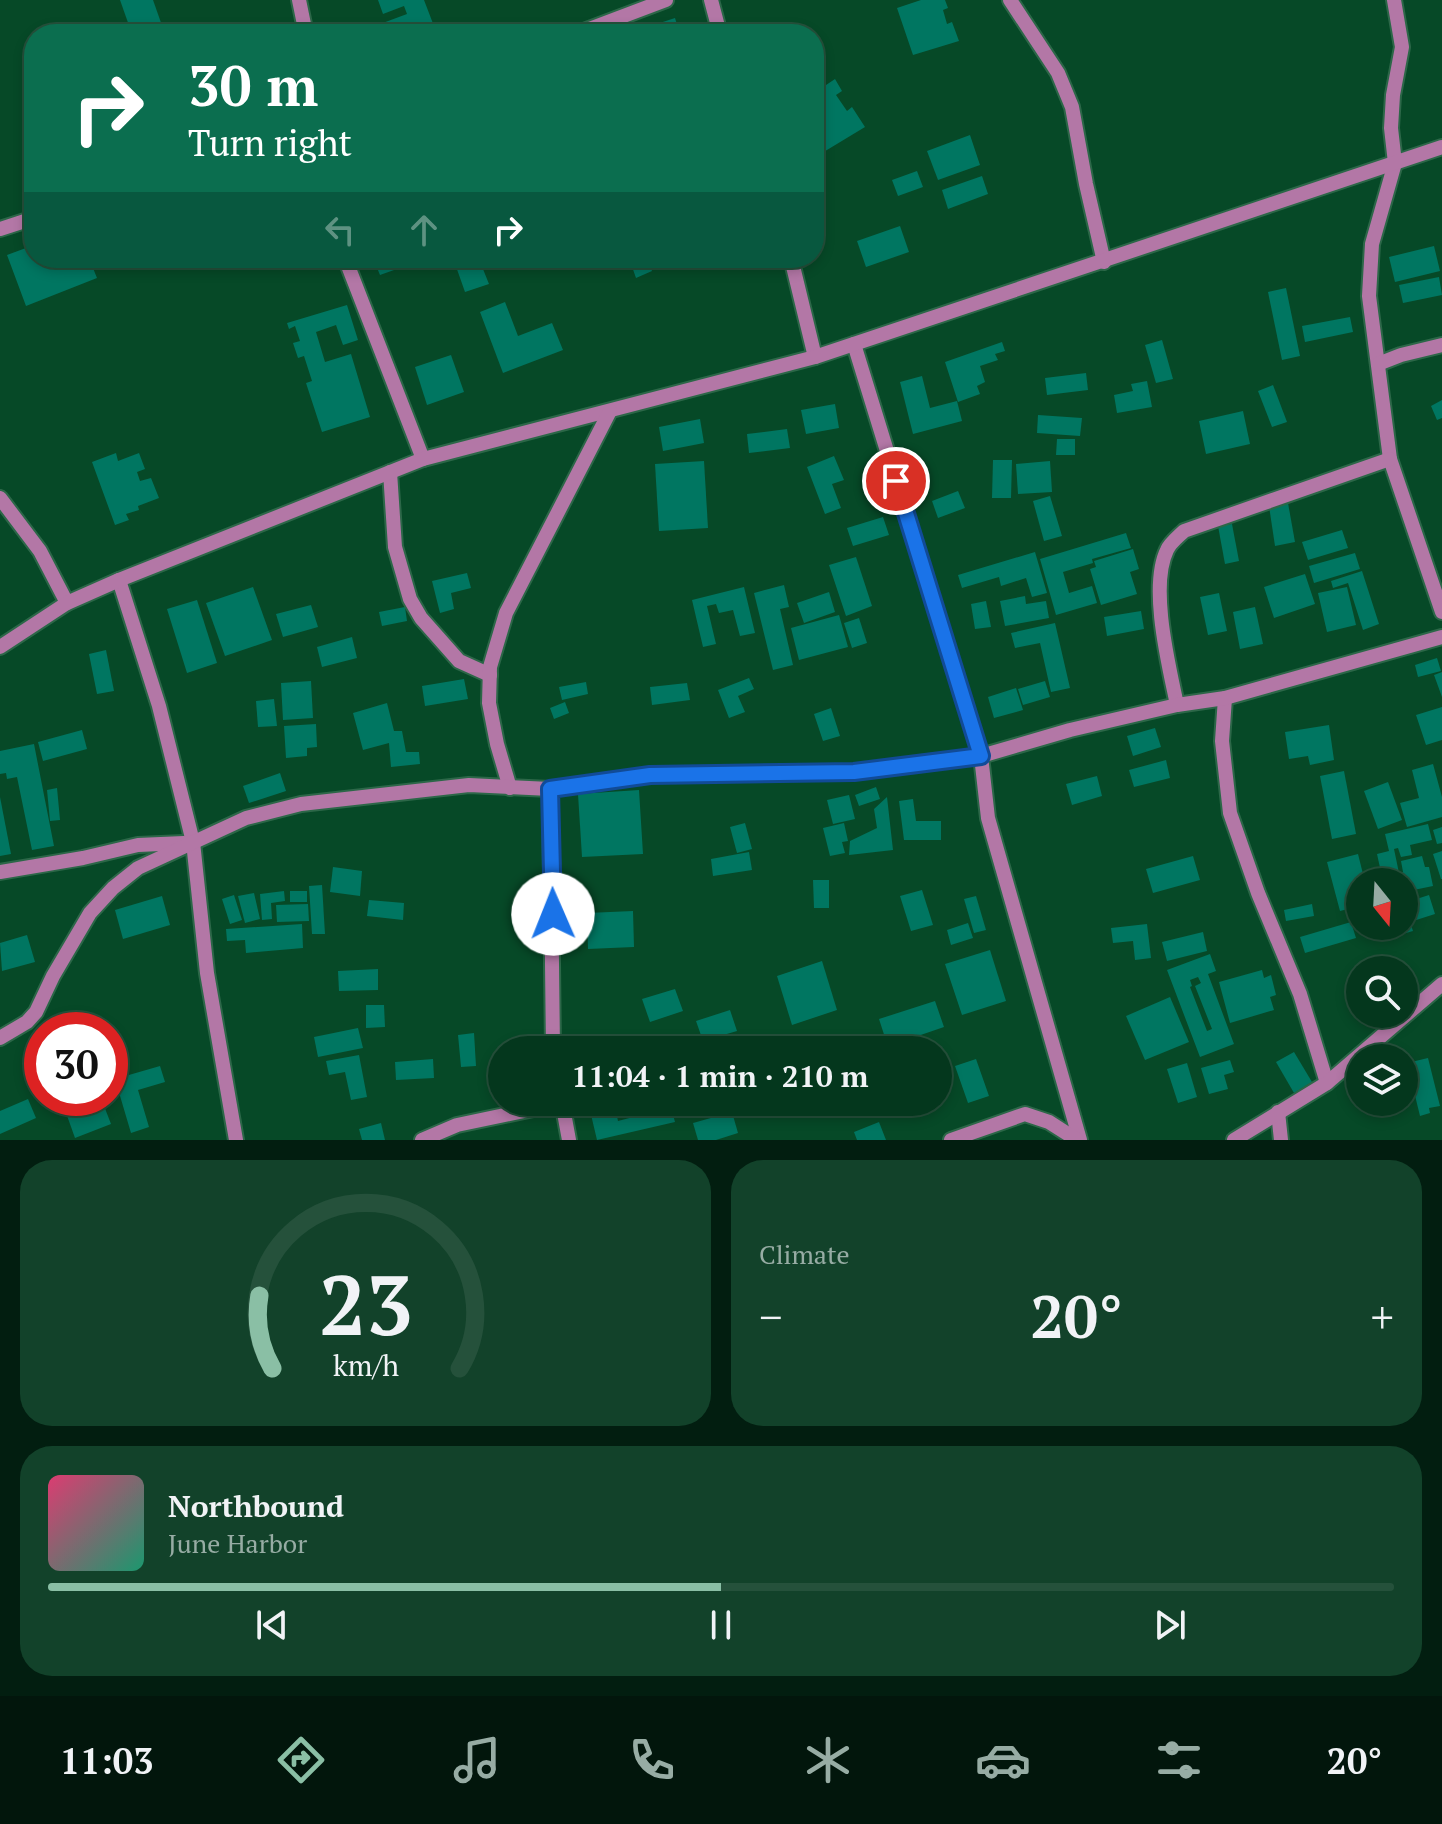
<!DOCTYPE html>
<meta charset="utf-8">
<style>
:root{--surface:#04371d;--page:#12422a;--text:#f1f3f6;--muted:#97aca4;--line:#25513b;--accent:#8abfa5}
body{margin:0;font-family:"PT Serif",serif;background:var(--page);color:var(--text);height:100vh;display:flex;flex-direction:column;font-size:30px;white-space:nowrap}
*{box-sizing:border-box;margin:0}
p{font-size:26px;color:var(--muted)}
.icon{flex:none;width:44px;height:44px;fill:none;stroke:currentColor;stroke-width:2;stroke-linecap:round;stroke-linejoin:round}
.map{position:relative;height:1140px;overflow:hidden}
.sheet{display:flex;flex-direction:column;gap:20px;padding:20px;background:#021e10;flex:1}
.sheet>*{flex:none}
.top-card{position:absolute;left:24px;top:24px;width:800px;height:244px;border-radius:32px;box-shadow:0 4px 12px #0003,0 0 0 2px var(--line);background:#0b6e4f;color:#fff;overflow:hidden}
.needle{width:52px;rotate:162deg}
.buttons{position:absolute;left:1346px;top:868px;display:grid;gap:16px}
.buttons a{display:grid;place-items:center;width:72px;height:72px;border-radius:50%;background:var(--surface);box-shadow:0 4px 12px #0003,0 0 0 2px var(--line);font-size:40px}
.speed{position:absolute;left:24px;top:1012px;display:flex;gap:16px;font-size:40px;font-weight:700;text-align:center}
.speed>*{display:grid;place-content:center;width:104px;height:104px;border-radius:50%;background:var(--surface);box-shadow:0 4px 12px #0003,0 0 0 2px var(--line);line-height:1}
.speed .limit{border:12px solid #d22;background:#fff;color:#111}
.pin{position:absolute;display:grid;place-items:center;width:68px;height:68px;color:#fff;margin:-34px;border:4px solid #fff;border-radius:50%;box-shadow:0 2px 8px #0007}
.me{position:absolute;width:88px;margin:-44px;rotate:359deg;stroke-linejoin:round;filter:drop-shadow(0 0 6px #0008)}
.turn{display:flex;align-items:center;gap:28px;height:168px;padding:0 32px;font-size:36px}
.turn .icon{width:104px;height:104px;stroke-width:2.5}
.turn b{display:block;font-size:56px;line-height:68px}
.lanes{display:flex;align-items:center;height:76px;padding:0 32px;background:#0003;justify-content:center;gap:40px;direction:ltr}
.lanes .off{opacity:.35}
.big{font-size:60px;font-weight:700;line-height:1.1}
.sheet .widget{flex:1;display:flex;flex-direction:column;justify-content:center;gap:12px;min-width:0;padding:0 28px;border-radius:32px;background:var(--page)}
.sheet .dial{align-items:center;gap:0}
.dial svg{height:208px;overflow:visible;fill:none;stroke:var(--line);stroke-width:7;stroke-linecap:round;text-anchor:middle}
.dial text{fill:var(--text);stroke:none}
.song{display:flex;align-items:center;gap:24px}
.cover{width:96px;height:96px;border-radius:12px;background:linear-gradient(135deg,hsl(340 70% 55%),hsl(160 70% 35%))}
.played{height:8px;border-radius:4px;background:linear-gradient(90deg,var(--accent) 50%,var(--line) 50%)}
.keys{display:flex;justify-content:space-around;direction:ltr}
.heat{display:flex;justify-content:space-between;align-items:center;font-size:44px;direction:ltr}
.sheet .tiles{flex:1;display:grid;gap:20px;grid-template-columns:1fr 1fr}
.widget:last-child{grid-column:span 2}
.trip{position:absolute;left:488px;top:1036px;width:464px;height:80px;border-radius:40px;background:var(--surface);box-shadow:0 4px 12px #0003,0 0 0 2px var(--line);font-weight:700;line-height:80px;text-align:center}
.tabs{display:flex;height:128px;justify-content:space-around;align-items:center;background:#02160c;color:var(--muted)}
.tabs .icon{width:56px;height:56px}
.tabs .current{color:var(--accent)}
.tabs b{font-size:36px;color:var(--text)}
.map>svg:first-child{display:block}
.building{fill:#007661;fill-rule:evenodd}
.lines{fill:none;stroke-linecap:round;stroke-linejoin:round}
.minor-casing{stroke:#2c6748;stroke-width:18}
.minor{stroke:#b377a6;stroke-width:14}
.route-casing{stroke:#114b97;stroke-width:20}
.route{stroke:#1a73e8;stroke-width:14}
</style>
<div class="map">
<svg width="1442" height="1140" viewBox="0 0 1442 1140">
<rect width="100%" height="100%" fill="#064927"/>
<g class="building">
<path d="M120,0H153L165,34H132Z"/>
<path d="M378,0H424L437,34H384L380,24L407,14L404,6L383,14Z"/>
<path d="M921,0H945L948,8L943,10L947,24L952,22L959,41L913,55L897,8Z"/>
<path d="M675,18L680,34H629V33Z"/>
<path d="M835,79L842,91L836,95L847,111L852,107L865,127L822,153L814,141V93Z"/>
<path d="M970,135L980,165L938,180L927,151Z"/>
<path d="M917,171L923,187L898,196L892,180Z"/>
<path d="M982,176L988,194L948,209L942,190Z"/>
<path d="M900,226L909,252L866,267L857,241Z"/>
<path d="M34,245V258H89L97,278L26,306L7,255Z"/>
<path d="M1434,246L1440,271L1395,282L1389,257Z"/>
<path d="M373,258H408L411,264L380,275Z"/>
<path d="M453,258H515L516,259L483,269L489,284L465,292Z"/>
<path d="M629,258H654L648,260L652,271L636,278Z"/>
<path d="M1439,277L1442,295L1403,303L1399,285Z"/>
<path d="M1286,288L1300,356L1282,360L1268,292Z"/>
<path d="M505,302L518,336L552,323L563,350L503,373L480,312Z"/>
<path d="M347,305L358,340L343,345L336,325L316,332L325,362L351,354L370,417L322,432L306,383L312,381L304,356L298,358L293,343L300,341L295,326L289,329L287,323Z"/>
<path d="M1350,317L1353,332L1305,342L1302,326Z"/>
<path d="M1162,340L1173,379L1156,383L1145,345Z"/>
<path d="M1002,342L1005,351L995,354L998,360L980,366L985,382L977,386L980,394L958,402L945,362Z"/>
<path d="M451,355L464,392L427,405L415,367Z"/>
<path d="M1086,373L1088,390L1047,395L1045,378Z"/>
<path d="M922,376L930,408L957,401L962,421L913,434L900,382Z"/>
<path d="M1147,381L1152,407L1117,413L1114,395L1133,391L1131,384Z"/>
<path d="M1273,385L1287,422L1272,427L1258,391Z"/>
<path d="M1442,400V418L1437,420L1431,406Z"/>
<path d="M835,404L839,428L806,434L801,410Z"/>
<path d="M1243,411L1250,444L1206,454L1199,421Z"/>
<path d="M1038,415L1082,418L1080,436L1037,433Z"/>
<path d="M700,419L704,443L663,451L659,427Z"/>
<path d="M787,429L790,448L749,453L747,434Z"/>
<path d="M1057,439H1075V455H1056Z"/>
<path d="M116,453L118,461L139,453L145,469L137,472L140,481L151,478L159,498L138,506L139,510L126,514L129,520L115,525L92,462Z"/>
<path d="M834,456L844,480L832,484L841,508L825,514L807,467Z"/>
<path d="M993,460H1012L1011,498H992Z"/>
<path d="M704,461L708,528L659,531L655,464Z"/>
<path d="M1050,461L1052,492L1018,494L1016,464Z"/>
<path d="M958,491L965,508L938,518L932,501Z"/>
<path d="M1050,496L1062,536L1044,541L1033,501Z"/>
<path d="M1288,503L1295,542L1275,546L1269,506Z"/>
<path d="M883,517L889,535L853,546L847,528Z"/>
<path d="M1232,524L1239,561L1225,564L1218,526Z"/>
<path d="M1342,530L1348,548L1308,560L1302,542Z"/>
<path d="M1126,533L1131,548L1092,559L1093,563L1063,572L1069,593L1092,586L1097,603L1056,615L1040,559Z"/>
<path d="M1133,549L1139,569L1130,572L1137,594L1101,605L1090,569L1096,567L1094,561Z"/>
<path d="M1035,552L1047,593L1032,597L1026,578L1001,586L999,577L962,588L958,575Z"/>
<path d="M1355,553L1360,569L1314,583L1309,566Z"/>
<path d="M856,557L872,606L846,616L829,565Z"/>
<path d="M1362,571L1379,624L1363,630L1348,583L1333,588L1331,581Z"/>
<path d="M467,573L471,588L451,593L454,609L440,613L432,581Z"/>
<path d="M1305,574L1315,604L1274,618L1264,587Z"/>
<path d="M784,585L789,607L780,609L793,665L773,670L754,593Z"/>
<path d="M253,587L272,640L225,656L206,603Z"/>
<path d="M744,587L755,633L740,636L733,610L719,613L716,604L707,606L716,644L703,647L692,600Z"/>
<path d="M1347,587L1356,625L1327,632L1318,593Z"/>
<path d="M829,592L835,612L804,623L797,603Z"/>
<path d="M1219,593L1227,631L1208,635L1200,597Z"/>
<path d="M1025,596L1026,604L1046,601L1049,618L1005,626L1000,601Z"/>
<path d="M197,600L217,663L187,673L167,609Z"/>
<path d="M986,601L991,627L975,629L971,604Z"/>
<path d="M311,605L318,627L283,637L276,614Z"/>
<path d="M405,607L407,621L382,626L379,612Z"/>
<path d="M1255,607L1263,644L1240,649L1233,612Z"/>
<path d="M1141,611L1144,629L1107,636L1104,617Z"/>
<path d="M839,615L848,647L799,660L791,628Z"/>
<path d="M859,618L867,643L852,648L844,623Z"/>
<path d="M1055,623L1070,688L1051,692L1040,643L1015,648L1011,633Z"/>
<path d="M352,637L357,658L322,667L317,647Z"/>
<path d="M106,650L114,691L97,694L89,654Z"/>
<path d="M1437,658L1441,671L1418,677L1415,665Z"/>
<path d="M1442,672V697L1434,675Z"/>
<path d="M749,678L754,689L738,696L745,712L729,718L718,690Z"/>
<path d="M464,679L468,699L425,706L422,686Z"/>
<path d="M311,681L313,718L283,720L281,683Z"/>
<path d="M1045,681L1050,697L1023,705L1018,689Z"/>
<path d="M586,682L588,694L562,700L559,687Z"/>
<path d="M687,683L690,700L652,705L650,687Z"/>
<path d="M1016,688L1023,710L994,718L988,697Z"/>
<path d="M274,699L277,726L258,727L256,701Z"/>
<path d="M565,702L569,713L554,719L550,708Z"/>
<path d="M387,703L394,731H402L406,752H419L420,764L391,767L389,743L363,750L353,713Z"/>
<path d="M1442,707V740L1426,745L1416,715Z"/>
<path d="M831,708L840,736L823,741L814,714Z"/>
<path d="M316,724L317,747L307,748V756L286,758L284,726Z"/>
<path d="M1329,725L1334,760L1310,765L1308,756L1289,759L1285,732Z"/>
<path d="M1155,728L1161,747L1133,756L1127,736Z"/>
<path d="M82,730L87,749L43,761L38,742Z"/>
<path d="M34,744L54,846L32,850L17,777L7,779L6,773L0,774V751Z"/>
<path d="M1166,760L1170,778L1134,787L1129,770Z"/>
<path d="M1433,764L1442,797V817L1407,827L1400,803L1419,798L1412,770Z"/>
<path d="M1344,771L1356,834L1332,839L1320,776Z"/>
<path d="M280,773L286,791L249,803L243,786Z"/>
<path d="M1097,776L1102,796L1072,805L1066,784Z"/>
<path d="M1388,782L1402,820L1378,829L1364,791Z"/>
<path d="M876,787L880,799L859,806L855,795Z"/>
<path d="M57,788L60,820L50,821L47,790Z"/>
<path d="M639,790L643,854L582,857L578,794Z"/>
<path d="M849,795L855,819L833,824L827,800Z"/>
<path d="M0,797L11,854L0,856Z"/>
<path d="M887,797L893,850L849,855L850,841L877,828L874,809Z"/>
<path d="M913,799L916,821H941V840H904L899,801Z"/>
<path d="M745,823L752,849L737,853L730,827Z"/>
<path d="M844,823L848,841L842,842L845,853L830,856L823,828Z"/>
<path d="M1428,824L1432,840L1410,845L1412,855L1401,857L1398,848L1394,849L1399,873L1403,872L1401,861L1422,856L1425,867H1429L1433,886L1404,892V882H1380L1379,877H1382L1377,854L1389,851L1385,834Z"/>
<path d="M1442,827V843L1437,844L1433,830Z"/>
<path d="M1442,851V879H1441L1433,854Z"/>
<path d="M749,852L752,870L713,876L711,859Z"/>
<path d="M1358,854L1365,882H1360V906L1340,911L1327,862Z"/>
<path d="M1193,856L1200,880L1153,893L1146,869Z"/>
<path d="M333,867L362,871L360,896L330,892Z"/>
<path d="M813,880H829V908H814Z"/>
<path d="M322,885L325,934H312L309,886Z"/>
<path d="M922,890L933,925L911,931L900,896Z"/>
<path d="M284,891L285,901L271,903L272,919L262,920L260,894Z"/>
<rect x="290" y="891" width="17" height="11"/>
<path d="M254,893L260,919L245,923L238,896Z"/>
<path d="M234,895L242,920L230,924L222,899Z"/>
<path d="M1429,895L1435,914L1410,922L1413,931L1399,935L1397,926H1404V903Z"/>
<path d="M162,896L170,925L123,939L115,910Z"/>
<path d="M976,896L986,930L974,933L964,899Z"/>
<path d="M369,900L404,903L403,920L367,916Z"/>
<path d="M308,904L309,921L277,922L276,905Z"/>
<path d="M1312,904L1314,916L1286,921L1284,910Z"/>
<path d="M633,911L634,947L588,949L587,913Z"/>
<path d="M1351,922L1356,938L1305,953L1300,937Z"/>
<path d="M968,923L973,938L951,945L947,930Z"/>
<path d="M302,924L303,948L246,953L245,940L227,941L226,929Z"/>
<path d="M1147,924L1151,958L1135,960L1133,941L1113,943L1111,928Z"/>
<path d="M1203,932L1207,951L1167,961L1162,942Z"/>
<path d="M27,935L35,962L2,971L0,943Z"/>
<path d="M990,950L1006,1001L962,1015L945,964Z"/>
<path d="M1210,954L1216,971L1208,974L1234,1044L1200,1057L1167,970ZM1198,977L1201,983L1195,986L1212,1029L1207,1031L1190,987L1192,986L1190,980Z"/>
<path d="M822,961L837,1010L792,1025L777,976Z"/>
<path d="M378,969V990L339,991L338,971Z"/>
<path d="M1262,970L1264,978L1271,975L1276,995L1270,997L1274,1010L1230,1023L1219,982Z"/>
<path d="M675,989L683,1011L650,1022L642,999Z"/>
<path d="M1170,997L1189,1042L1145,1060L1126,1016Z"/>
<path d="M935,1001L944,1027L909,1039L913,1050H889L879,1019Z"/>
<path d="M366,1005H384L385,1027L366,1028Z"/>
<path d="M730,1010L737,1031L703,1041L696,1021Z"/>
<path d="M358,1028L363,1048L318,1057L314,1037Z"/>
<path d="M474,1033L476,1066L461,1067L458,1035Z"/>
<path d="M1294,1052L1312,1082L1294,1093L1276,1062Z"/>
<path d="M359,1055L367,1097L351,1100L345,1072L329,1075L326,1061Z"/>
<path d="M1428,1058L1440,1106L1429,1108L1430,1113L1420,1116L1407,1063Z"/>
<path d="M433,1059L434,1078L396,1080L395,1062Z"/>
<path d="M976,1059L989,1096L968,1103L955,1066Z"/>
<path d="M1230,1060L1234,1072L1224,1075L1228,1089L1209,1094L1201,1068Z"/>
<path d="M1187,1063L1197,1097L1178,1103L1167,1069Z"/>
<path d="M160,1066L165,1082L138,1090L149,1127L131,1133L115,1079Z"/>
<path d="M95,1098H101L111,1124L75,1138L65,1110Z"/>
<path d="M28,1099L36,1118L0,1134V1111Z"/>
<path d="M588,1102H614L618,1121L671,1107L675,1122L597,1140Z"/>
<path d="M732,1112L738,1133L716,1140H698L693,1123Z"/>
<path d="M879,1122L886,1140H857L854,1132Z"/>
<path d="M381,1123L385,1140H362L359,1129Z"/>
</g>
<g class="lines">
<g class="minor-casing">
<g id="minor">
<path d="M299,0L306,34"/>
<path d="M711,0L720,34"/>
<path d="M1010,0L1058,73L1072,107L1086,184L1104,262"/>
<path d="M1394,0L1402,47L1393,95L1391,128L1395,163L1372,244L1369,296L1390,459L1442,612"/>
<path d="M576,34L666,0"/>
<path d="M0,229L34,218"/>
<path d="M345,258L423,459"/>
<path d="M791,258L815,357"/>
<path d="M854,344L981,756L988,818L1080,1140"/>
<path d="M1378,364L1401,355L1442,345"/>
<path d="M390,472L395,547L410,599L421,618L459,661L490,675"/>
<path d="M0,498L40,551L67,603"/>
<path d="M119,580L159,706L193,842L207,973L236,1140"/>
<path d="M0,647L67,603L119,580L423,459L815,357L1442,147"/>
<path d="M1225,698L1222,741L1230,813L1258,893L1300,994L1327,1083"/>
<path d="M1177,705C1169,666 1149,587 1167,550C1170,543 1178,537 1184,531L1390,459"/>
<path d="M510,788L497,744L489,703L490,667L506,613L610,411"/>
<path d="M550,789L553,1050"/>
<path d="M0,872L83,858L138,845L184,843"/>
<path d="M0,1038L27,1022L36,1012L53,976L90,913L113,888L138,868L246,818L301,804L469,785L550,789L650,775L854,772L981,756L1070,730L1177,705L1225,698L1442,637"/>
<path d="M562,1102L569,1140"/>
<path d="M1278,1112L1281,1140"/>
<path d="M422,1140L457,1125L562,1103"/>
<path d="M951,1140L1025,1114L1049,1122L1077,1140"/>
<path d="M1234,1140L1327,1083L1442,984"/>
</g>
</g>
<use href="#minor" class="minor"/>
</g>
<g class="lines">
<g class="route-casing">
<path id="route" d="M553,914L550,789L650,775L854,772L981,756L896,481"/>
</g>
<use href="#route" class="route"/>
</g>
</svg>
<div class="buttons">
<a><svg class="needle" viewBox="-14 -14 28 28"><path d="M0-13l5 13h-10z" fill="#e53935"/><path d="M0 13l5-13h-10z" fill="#97aca4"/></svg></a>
<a><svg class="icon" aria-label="search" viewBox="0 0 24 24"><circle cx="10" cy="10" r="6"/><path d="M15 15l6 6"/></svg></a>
<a><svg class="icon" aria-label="layers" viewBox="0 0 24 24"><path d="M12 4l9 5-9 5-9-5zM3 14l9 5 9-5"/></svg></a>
</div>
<div class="speed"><div class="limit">30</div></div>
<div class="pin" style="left:896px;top:481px;background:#d93025"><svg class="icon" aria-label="arrive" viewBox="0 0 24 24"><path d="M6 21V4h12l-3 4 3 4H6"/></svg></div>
<svg class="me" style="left:553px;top:914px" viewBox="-20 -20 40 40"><circle r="19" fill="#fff"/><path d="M0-13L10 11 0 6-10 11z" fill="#1a73e8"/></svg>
<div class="trip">11:04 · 1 min · 210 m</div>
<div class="top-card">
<div class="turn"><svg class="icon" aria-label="right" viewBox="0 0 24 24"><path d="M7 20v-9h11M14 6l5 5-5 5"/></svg><div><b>30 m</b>Turn right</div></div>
<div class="lanes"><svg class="icon off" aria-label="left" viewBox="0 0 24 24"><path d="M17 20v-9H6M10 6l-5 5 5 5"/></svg><svg class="icon off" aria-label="ahead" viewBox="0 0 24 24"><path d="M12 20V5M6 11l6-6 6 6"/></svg><svg class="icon" aria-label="right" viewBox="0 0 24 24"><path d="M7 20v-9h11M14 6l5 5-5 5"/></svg></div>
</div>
</div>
<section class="sheet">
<div class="tiles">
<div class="widget dial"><svg viewBox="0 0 100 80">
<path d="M14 69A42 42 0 1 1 86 69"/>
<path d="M14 69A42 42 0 0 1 9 41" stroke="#8abfa5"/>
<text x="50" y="56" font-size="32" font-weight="700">23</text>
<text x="50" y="72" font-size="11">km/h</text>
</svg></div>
<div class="widget"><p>Climate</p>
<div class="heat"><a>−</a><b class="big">20°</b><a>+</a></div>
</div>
<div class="widget">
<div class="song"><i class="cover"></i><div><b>Northbound</b><p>June Harbor</p></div></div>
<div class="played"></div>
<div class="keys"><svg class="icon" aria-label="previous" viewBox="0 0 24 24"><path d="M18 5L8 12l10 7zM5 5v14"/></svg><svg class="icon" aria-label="pause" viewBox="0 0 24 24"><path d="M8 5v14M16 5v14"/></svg><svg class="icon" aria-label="next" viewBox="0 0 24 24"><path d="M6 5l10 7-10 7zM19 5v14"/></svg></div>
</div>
</div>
</section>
<nav class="tabs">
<b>11:03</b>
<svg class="icon current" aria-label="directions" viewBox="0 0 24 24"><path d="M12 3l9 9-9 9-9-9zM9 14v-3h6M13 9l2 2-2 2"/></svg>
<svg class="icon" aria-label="music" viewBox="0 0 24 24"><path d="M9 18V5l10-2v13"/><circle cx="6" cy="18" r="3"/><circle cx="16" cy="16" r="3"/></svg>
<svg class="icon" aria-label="phone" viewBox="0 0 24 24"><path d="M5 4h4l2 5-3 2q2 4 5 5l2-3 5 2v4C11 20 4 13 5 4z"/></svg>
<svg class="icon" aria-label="climate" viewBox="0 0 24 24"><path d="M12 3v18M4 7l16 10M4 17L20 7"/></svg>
<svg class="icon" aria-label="car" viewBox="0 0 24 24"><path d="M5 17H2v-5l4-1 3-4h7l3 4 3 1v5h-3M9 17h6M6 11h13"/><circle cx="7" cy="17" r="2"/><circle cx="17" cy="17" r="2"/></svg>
<svg class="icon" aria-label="filters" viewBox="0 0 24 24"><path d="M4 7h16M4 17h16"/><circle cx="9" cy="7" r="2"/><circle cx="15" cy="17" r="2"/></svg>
<b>20°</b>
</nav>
